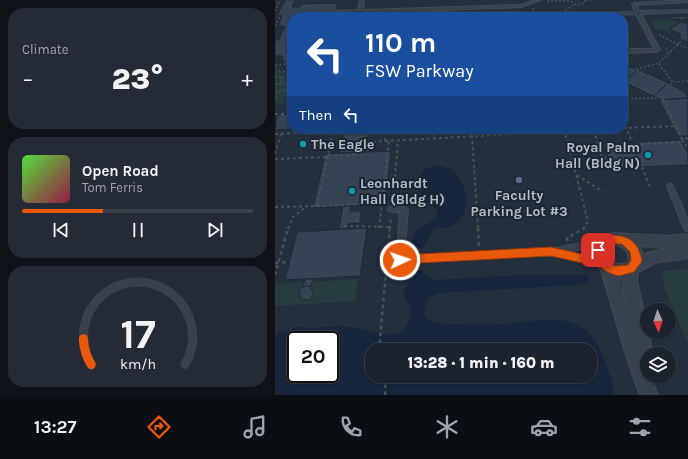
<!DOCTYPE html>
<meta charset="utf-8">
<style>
:root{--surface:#1b232e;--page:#242b36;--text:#f1f3f6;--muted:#a0a4aa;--line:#39404a;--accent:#ea580c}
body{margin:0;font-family:Karla,sans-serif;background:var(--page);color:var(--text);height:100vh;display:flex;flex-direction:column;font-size:15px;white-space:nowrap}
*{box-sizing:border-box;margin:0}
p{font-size:13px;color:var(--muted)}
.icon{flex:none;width:22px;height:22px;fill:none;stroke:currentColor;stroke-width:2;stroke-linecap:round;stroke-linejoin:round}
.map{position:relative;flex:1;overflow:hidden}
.side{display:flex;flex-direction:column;gap:8px;padding:8px;background:#0f1319;width:275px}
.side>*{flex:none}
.banner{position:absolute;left:12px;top:12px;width:341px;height:122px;border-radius:16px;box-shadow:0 1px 3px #0004,0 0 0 1px var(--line);background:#1a4fa0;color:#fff;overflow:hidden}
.needle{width:26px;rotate:177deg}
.buttons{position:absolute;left:365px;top:303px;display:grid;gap:8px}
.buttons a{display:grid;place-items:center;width:36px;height:36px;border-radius:50%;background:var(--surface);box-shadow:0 1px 3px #0004,0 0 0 1px var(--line);font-size:20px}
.speed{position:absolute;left:12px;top:331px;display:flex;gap:8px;font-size:20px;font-weight:700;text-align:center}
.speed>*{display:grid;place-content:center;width:52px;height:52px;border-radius:50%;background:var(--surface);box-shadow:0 1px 3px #0004,0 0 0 1px var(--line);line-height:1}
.speed .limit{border:2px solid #111;border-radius:6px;background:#fff;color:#111}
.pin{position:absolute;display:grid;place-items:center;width:34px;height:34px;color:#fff;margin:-17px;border-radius:8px;box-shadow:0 2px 6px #0006}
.me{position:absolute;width:44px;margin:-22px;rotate:87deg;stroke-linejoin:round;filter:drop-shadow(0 0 3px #0008)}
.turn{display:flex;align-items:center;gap:14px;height:84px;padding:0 12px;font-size:18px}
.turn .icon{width:52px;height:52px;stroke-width:2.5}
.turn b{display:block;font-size:28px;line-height:34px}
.then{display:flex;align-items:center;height:38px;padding:0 12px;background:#0003;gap:8px;font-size:15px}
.big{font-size:30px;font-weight:800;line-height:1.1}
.side .card{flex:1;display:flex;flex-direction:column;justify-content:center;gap:6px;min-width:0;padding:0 14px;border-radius:16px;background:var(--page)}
.side .dial{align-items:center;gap:0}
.dial svg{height:104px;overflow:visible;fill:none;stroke:var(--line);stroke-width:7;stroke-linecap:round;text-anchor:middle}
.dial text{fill:var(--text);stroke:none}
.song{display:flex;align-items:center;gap:12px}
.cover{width:48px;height:48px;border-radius:6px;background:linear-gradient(135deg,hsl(110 70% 55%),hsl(340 70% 35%))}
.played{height:4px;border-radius:2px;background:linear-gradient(90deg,var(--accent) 35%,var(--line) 35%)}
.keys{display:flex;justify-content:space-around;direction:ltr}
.heat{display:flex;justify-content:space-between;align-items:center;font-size:22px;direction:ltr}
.trip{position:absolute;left:90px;top:343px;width:232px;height:40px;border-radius:16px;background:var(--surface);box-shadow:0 1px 3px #0004,0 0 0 1px var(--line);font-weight:800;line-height:40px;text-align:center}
.menu{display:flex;height:64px;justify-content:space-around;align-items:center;background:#0b0e12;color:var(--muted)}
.menu .icon{width:28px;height:28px}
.menu .active{color:var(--accent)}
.menu b{font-size:18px;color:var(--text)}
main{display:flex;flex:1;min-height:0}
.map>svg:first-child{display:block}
.green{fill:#263c3f}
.water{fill:#17263c;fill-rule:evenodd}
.building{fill:#364354;stroke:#1f2835}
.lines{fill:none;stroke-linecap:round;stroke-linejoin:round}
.lane-casing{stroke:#414a57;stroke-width:2}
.street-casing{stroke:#414a57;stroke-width:2}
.path-far2{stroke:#3f5557;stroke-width:1.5;stroke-dasharray:2 2;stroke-linecap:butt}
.path-far1{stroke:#3f5557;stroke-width:2;stroke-dasharray:3 3;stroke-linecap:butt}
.path{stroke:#3f5557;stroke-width:2.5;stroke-dasharray:3.5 3.5;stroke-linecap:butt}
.lane{fill:#38414e;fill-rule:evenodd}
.street{fill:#38414e;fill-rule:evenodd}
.route{fill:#ea580c;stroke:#983908}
.culture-dot{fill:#0f9aa8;stroke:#1d2633;stroke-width:1.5}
.service-dot{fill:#5c6f8a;stroke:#1d2633;stroke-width:1.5}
.labels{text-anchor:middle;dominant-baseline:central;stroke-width:4;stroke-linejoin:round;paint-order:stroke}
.poi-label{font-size:14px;font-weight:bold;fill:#b4bcc9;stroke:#1d2633;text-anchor:start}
</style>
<main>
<section class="side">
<div class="card"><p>Climate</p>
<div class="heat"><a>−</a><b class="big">23°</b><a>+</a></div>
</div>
<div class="card">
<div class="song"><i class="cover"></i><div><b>Open Road</b><p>Tom Ferris</p></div></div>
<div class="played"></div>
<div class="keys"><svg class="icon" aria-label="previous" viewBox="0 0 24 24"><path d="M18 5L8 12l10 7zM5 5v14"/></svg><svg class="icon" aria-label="pause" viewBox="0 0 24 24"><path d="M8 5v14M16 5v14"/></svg><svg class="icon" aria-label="next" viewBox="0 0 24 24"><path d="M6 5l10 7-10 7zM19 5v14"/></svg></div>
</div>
<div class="card dial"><svg viewBox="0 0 100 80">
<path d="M14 69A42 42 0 1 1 86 69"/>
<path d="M14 69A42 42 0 0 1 8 49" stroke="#ea580c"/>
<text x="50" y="56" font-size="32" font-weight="700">17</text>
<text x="50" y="72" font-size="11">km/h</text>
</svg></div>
</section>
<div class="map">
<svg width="413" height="395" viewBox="0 0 413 395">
<rect width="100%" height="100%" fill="#242f3e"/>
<g class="green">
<path d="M394,19L404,23L398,29L396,28L394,32L390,30H381L376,22L378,20Z"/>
<path d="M0,73H17V91L12,92L8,104H0Z"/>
<path d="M413,269V343L389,288L387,271Z"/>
<path d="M83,279L80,301L0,306V284Z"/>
</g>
<g class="water">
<path d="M164,165L178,170C183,177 190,186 191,195C194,214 180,231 161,228L157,232L148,248H141C129,226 161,227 163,212L157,205L147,201C141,182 141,168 164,165Z"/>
<path d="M146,270L158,280L247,275H313L315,282L303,285L164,293L153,298L149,313L152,320L160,323C183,324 207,326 230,324C277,319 311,308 331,363C334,372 340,385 338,395H0V336L5,333L23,327L39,328L68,326L117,335L127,332C140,315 137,311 128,293C130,286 139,279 142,271ZM21,340H55V374H21ZM97,350H315V376H97Z"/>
</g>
<g class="building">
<path d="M10,0H20L17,7H25L26,4L63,3L59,14L63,13L62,17H17V66H7L10,60H6L8,56H0V40H4L10,26H3L7,16H2Z"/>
<path d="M413,16V19H408L409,23L405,19H396L394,17Z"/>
<path d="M406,22L413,24V42L405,39V34L395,29Z"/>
<path d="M348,67H356L363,70L349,82Z"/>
<path d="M363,70L393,83L379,96L349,82Z"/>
<path d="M393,83L410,92L413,98L384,100L379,96Z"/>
<path d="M413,98V136H403L384,100Z"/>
<path d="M17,114V129L0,130L2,115Z"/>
<path d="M26,129H107V131L25,135Z"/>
<path d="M94,132L91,146H96L95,152L64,153L69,133Z"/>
<path d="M406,140L413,154V165L337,168L328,144Z"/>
<path d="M116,151L110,204L38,208L50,154Z"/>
<path d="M324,155H332L334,164H328Z"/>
<path d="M68,206H76L75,211H86L85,223L73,224L72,229H64Z"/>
<path d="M92,228L85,276L10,280L22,232Z"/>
<path d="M30,279H38L36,286L28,287Z"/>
<circle cx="31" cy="293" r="7"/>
</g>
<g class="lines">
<g class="lane-casing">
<g id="lane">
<path d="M85,0H89L88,10L246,5L260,0H266L246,7L85,13H60L58,12L60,11L83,10Z"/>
<path d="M413,0V2L361,5L364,11L413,10V12L366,14L385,50L382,52L348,53V49H379L361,14L309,17H305L304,15L306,14L360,12L357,4L359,3Z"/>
<path d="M395,183L398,186L413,220V231L410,230L409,228L392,186Z"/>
<path d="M117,206L132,208L133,210L129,256L276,249L327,239L330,240L331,242L330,244L293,252L328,260L331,261L332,263L331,265L328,266L278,255L125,263L122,262L121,260L125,213L114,211L113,209L114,207Z"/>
</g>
</g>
<g class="street-casing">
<path id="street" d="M337,233L393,236L413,234V258L380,263L363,272L362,281L378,354H372V376H375L383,395H365L353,362L326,270L317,257V252L320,242L326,237ZM337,245C348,245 355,251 353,263L340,264L332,257L331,249ZM364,246L393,248L368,254ZM343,278H347L352,306Z"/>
</g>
<g class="path-far2">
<path d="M310,0H319"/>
<path d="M272,1H296"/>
<path d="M296,1C300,6 305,6 310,2V0"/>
<path d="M258,8L261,17"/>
<path d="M0,11L5,0"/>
<path d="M280,17L300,4"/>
<path d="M0,26L5,16"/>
<path d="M384,35L413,49"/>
<path d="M391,48L394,54"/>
<path d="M384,64L398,82"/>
<path d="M0,65H7"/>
<path d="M0,67L5,71"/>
<path d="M361,69L384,63L407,40"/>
<path d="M362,70L392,84"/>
<path d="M0,72L17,71"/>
<path d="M0,77H8L5,84"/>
<path d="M350,81L380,95"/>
<path d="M0,84H17"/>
<path d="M396,84L398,82L413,81"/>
<path d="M0,91L17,90"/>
<path d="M0,98L3,91"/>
<path d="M348,99L381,98"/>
</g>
<g class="path-far1">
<path d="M388,99L407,139"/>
<path d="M0,114H17"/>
<path d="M348,120L357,142"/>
<path d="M348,128L401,126"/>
<path d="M147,129L158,136"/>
<path d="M289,129L313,221L308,229"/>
<path d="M319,130L327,159"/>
<path d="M0,134L111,129"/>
<path d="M197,135L203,229"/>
<path d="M413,138L407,139L413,149"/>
<path d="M110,141L111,129"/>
<path d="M92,142L334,129"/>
<path d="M324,146L409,142"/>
<path d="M0,154L6,134"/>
<path d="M78,154H85L89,130"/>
<path d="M53,155H78"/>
<path d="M0,159L52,157"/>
<path d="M367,167L375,187"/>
<path d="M302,175L328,192"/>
<path d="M109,178L120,177"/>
<path d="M118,201L123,140"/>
<path d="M42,206L106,203"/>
<path d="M0,207L42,206L58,132"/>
<path d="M82,221L83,214"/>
<path d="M69,226L116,227"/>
<path d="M104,228L114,141"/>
<path d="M13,229L18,217L31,207"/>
<path d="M115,229L116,218"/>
</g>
<g class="path">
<path d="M203,228L204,248"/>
<path d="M293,241L292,238L310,228"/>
<path d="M0,263L14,262"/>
<path d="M0,275L13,228"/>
<path d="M104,350L115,228"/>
<path d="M110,395L111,376"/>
</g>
<use href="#lane" class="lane"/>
<use href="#street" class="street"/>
</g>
<path class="route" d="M332,235C353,235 363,240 367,261L359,272L344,276L334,273L325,267L276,256L125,264L120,260L125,255L276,247L328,259L340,266L353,265L356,260L355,252L347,244H334L327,253H320L318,250L324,239Z"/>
<g class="culture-dot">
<circle cx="28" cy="144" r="4"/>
<circle cx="373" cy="155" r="4"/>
<circle cx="77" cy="191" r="4"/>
</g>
<circle class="service-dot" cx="244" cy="180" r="4"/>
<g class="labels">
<g class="poi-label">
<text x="36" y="144">The Eagle</text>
<text x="365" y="147" text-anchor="end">Royal Palm<tspan x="365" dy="16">Hall (Bldg N)</tspan></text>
<text x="85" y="183">Leonhardt<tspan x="85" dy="16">Hall (Bldg H)</tspan></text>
<text x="244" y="195" text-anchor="middle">Faculty<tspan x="244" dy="16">Parking Lot #3</tspan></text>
</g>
</g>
</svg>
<div class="buttons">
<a><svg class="needle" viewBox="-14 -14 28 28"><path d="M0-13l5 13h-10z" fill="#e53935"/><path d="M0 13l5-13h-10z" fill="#a0a4aa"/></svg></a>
<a><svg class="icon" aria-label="layers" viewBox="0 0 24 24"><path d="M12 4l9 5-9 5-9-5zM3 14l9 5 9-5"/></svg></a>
</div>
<div class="speed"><div class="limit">20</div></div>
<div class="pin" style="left:323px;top:250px;background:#d93025"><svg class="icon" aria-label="arrive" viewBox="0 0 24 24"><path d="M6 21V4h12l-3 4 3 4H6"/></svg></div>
<svg class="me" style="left:125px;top:260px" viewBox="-20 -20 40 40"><circle r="17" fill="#ea580c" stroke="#fff" stroke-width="3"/><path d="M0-11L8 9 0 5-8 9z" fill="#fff"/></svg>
<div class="trip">13:28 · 1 min · 160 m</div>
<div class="banner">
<div class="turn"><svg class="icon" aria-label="left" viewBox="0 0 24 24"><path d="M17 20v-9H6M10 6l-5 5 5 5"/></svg><div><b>110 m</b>FSW Parkway</div></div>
<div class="then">Then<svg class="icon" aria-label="left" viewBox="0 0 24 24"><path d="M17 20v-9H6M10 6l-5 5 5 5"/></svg></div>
</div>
</div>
</main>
<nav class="menu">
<b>13:27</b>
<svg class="icon active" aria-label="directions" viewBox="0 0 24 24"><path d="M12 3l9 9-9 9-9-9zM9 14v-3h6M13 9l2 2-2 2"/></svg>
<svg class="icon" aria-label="music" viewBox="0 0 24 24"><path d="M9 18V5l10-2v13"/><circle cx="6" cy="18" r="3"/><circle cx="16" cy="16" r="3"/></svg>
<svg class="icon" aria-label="phone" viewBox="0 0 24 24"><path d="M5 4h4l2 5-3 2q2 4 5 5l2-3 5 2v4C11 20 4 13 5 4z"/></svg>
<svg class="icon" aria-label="climate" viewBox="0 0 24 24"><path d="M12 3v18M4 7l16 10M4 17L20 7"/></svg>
<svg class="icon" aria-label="car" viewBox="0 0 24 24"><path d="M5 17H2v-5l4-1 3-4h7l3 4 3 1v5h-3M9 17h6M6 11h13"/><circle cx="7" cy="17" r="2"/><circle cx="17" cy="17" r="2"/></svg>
<svg class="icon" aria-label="filters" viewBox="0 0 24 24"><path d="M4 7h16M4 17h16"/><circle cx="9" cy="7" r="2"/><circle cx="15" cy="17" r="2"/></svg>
</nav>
